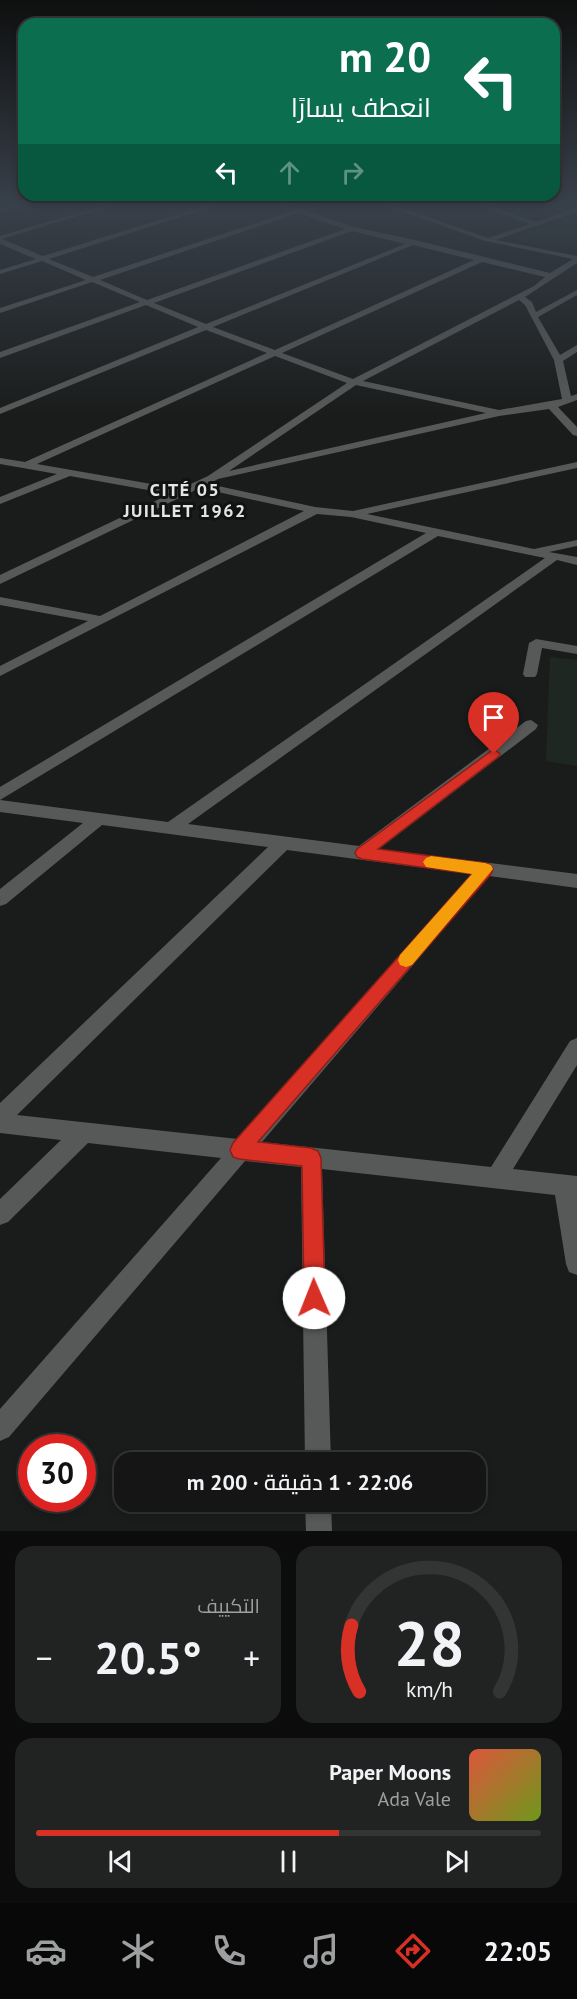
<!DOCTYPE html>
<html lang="ar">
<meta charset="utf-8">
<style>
:root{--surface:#141514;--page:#212222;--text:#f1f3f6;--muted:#9d9fa0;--line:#333434;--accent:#d93025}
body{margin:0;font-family:"PT Sans",Cairo,sans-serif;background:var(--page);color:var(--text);direction:rtl;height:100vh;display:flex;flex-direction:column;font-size:22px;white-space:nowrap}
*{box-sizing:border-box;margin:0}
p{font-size:20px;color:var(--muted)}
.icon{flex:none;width:33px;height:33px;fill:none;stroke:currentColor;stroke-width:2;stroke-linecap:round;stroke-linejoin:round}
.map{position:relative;height:1531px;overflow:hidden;direction:ltr}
.panel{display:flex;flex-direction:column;gap:15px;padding:15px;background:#0b0c0b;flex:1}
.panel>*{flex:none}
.hud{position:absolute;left:18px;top:18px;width:542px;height:183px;border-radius:18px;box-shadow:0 3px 9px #0003,0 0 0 2px var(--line);direction:rtl;background:#0b6e4f;color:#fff;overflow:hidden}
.speed{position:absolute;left:18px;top:1434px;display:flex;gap:12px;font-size:30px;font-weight:700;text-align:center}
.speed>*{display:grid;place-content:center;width:78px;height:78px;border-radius:50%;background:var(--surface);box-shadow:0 3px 9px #0003,0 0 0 2px var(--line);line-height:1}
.speed .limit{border:9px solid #d22;background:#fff;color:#111}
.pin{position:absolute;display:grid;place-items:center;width:51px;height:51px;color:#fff;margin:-62px -26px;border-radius:50% 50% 50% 0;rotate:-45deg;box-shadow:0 0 6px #0007}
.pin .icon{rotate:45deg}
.me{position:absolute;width:66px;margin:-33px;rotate:359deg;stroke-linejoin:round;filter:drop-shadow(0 0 4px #0008)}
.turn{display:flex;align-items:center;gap:21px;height:126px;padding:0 30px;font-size:27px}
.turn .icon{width:78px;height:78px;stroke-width:2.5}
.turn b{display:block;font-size:42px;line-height:51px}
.lanes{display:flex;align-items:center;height:57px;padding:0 30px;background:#0003;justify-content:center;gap:30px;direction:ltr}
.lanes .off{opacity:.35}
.big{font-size:45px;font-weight:600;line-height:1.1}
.panel .card{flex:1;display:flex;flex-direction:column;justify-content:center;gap:9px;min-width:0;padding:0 21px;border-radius:18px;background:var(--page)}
.panel .dial{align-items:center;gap:0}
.dial svg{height:156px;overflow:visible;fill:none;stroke:var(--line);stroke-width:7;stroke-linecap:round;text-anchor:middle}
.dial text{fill:var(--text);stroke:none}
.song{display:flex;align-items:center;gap:18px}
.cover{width:72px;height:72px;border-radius:9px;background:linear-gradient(135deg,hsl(10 70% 55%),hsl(80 70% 35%))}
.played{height:6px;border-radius:3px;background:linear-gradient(90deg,var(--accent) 60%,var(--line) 60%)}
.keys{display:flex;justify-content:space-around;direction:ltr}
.heat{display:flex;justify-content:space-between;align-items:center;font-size:33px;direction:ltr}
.panel .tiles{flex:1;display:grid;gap:15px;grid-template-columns:1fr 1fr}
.card:last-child{grid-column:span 2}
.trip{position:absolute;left:114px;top:1452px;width:372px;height:60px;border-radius:18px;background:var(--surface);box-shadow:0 3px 9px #0003,0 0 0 2px var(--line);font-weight:600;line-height:60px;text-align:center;direction:rtl}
.tab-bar{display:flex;height:96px;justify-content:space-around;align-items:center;background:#080808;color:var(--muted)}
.tab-bar .icon{width:42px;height:42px}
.tab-bar .on{color:var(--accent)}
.tab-bar b{font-size:27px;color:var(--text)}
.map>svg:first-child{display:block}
.built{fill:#1f2722}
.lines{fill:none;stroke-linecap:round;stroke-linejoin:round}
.minor{fill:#575958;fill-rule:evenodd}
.route{fill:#d93025;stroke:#8d1f18;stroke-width:1.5}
.slow{fill:#f59e0b}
.labels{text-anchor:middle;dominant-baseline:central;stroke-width:6;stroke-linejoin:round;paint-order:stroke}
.far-district-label{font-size:18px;font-weight:bold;letter-spacing:1.5px;fill:#e3e5e4;stroke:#111312}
</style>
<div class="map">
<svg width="577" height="1531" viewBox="0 0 577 1531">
<rect width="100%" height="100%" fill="#1a1c1b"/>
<g class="built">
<path d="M577,215V244L563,251L509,238Z"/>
<path d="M550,657L577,660V766L546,761Z"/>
</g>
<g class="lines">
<g class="minor">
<path d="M21,202H32L0,212V208Z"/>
<path d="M114,202H124L2,239L43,256L217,202H227L49,259L93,277L292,211L268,202C279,202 287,207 297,209C311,211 328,202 342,202L306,211L354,227L415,240L550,273L573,259L485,241L376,202H385L488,238L530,224L468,202H478L536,222L575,208L556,202L577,205V212L496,240L577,256V263L525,297L532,302L536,312L577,290V295L538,317L560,355L577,345V352L563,361L571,396L577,394V400L558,407L577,427V436L573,435L549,409L499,416L218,479L209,484L315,507L353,511L577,462V468L367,514L534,549L577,540V546L549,552L577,557V565L557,560L188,824L359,846L526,721L531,720L538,725L536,729L379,849L577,874V888L489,876L262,1142L491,1167L570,1041L577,1038V1065L513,1169L577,1176V1275L569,1272L566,1264L555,1195L322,1169L331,1462H305L301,1167L245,1161L9,1437L0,1441V1409L221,1158L88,1143L8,1222L0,1225V1199L61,1140L0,1133V1103L268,847L102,825L6,904L0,906V889L83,823L0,812V800L168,822L545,558L438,536L0,800V787L426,533L351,517L317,514L0,676V666L88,621L0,605V597L100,616L304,511L200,488L0,584V575L170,494L70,476L0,504V497L57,474L0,464V458L25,462L267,353L206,330L0,414V408L198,327L146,305L0,358V352L140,302L92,282L0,313V308L86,280L42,261L0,274V270L36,259L0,244V236ZM298,213L345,229L147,300L100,280ZM352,231L405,244L206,324L154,303ZM413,245L474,260L275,350L213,327ZM482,262L545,277L534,286L353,379L282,353ZM519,300L525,305L554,360L562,399L499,410L363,381ZM275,356L347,383L208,476L180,489L37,464ZM356,385L486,413L229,471ZM287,850L471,874L238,1139L17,1115Z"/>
<path d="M536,639L577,646V654L542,648L537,674L535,677H525L523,674L529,643Z"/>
<path d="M305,1502H331L332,1531H306Z"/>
</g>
</g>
<linearGradient id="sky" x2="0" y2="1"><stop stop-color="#0e0f0f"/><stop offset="0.49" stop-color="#38404a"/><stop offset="1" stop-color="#38404a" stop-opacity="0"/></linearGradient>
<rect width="577" height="416" fill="url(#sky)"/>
<path class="route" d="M494,749L500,754L498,757L378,849L485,863L491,865L493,869L491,874L258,1142L311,1148L318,1151L321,1158L325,1298L322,1306L314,1309L307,1306L304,1298L302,1166L239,1159L233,1157L230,1150L233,1143L472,874L362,859L357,857L355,853L357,849Z"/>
<path class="slow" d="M431,856L485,863L491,865L493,869L412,965L406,967L400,965L398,960L400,955L472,874L426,867L423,862L426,858Z"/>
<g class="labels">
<g class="far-district-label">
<text x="185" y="489">CITÉ 05<tspan x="185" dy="21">JUILLET 1962</tspan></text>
</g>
</g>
</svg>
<div class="speed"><div class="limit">30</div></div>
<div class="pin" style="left:494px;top:754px;background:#d93025"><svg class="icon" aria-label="arrive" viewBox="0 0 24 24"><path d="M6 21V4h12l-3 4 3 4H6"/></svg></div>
<svg class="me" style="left:314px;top:1298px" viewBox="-20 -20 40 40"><circle r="19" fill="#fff"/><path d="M0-13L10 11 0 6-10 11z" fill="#d93025"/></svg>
<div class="trip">22:06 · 1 دقيقة · 200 m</div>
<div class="hud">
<div class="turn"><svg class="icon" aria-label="left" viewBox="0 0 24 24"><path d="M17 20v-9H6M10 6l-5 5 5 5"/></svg><div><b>20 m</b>انعطف يسارًا</div></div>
<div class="lanes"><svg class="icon" aria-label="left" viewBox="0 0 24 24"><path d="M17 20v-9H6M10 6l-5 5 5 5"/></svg><svg class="icon off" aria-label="ahead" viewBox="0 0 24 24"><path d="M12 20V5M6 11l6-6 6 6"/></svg><svg class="icon off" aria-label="right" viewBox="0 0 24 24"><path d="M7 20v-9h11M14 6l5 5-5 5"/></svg></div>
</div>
</div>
<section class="panel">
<div class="tiles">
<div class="card dial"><svg viewBox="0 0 100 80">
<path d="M14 69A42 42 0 1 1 86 69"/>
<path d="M14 69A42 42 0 0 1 10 35" stroke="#d93025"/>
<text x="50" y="56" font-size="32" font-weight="700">28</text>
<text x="50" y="72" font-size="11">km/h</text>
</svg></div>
<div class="card"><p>التكييف</p>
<div class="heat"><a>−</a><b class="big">20.5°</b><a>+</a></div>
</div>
<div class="card">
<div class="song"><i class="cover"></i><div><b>Paper Moons</b><p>Ada Vale</p></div></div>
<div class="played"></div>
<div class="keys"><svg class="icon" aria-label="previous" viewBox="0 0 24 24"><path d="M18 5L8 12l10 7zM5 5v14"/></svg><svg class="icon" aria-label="pause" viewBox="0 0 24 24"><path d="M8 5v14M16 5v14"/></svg><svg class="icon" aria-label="next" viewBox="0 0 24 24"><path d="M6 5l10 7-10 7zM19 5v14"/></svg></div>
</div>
</div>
</section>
<nav class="tab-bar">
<b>22:05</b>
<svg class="icon on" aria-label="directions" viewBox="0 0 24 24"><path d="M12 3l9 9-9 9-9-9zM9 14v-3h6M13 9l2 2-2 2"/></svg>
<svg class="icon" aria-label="music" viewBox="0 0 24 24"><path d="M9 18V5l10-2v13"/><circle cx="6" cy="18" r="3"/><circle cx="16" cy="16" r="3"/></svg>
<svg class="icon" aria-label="phone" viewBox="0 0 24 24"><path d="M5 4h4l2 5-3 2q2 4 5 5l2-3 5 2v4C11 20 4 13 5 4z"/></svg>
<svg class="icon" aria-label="climate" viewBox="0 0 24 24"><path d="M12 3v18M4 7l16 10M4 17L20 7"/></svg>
<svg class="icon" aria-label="car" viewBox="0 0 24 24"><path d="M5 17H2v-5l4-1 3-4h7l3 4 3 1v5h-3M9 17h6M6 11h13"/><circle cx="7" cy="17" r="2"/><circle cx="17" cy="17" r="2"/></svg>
</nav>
